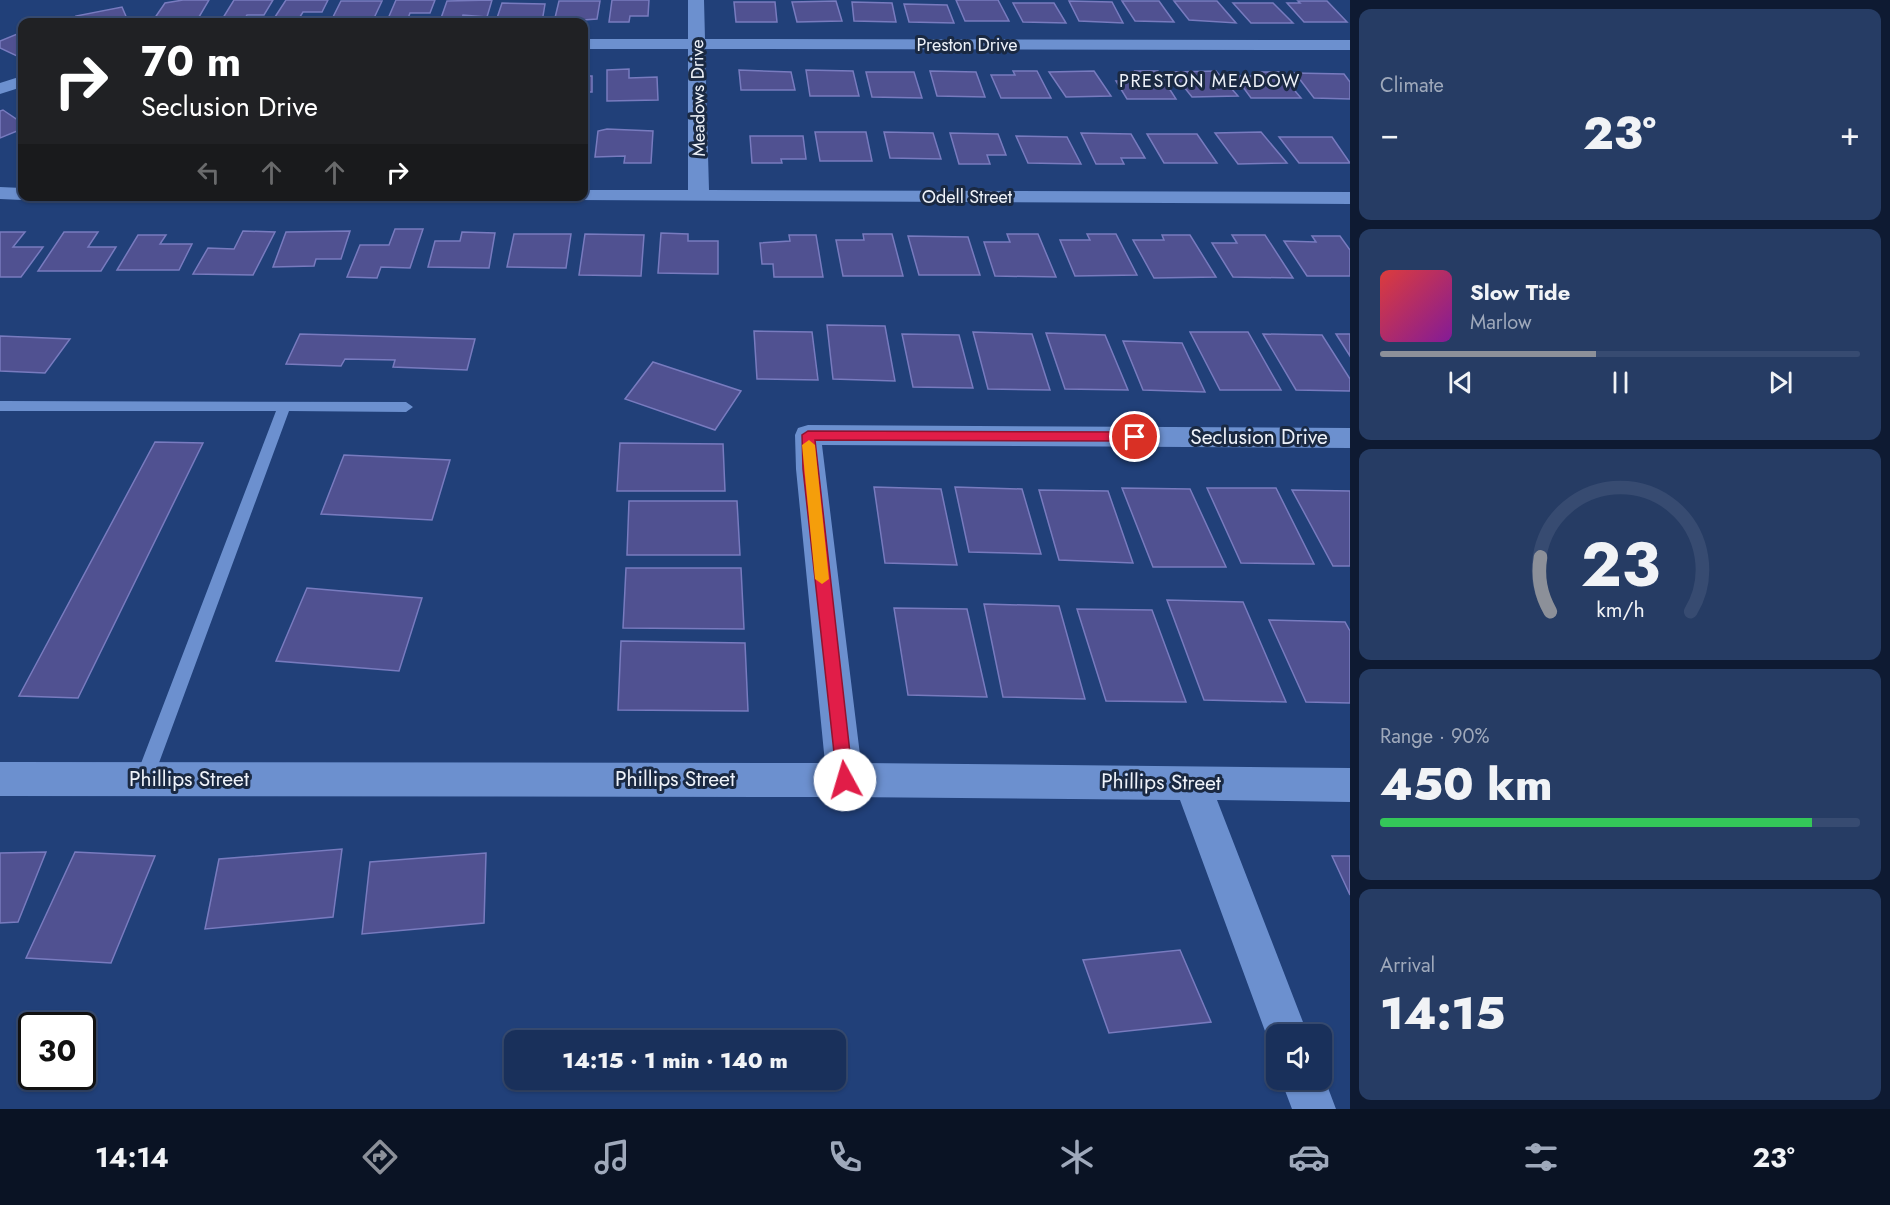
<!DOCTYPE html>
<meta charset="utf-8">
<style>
:root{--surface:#19305b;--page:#263c64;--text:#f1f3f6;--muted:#9fa9bb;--line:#374b71;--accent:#8c9099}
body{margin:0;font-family:Jost,sans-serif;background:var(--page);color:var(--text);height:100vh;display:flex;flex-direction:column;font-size:22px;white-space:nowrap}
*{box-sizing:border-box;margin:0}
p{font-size:20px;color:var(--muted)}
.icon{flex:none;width:33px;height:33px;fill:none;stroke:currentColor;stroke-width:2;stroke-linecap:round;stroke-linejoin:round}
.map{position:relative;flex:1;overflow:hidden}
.sheet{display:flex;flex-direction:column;gap:9px;padding:9px;background:#0e1a32;width:540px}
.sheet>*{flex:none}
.guide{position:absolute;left:18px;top:18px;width:570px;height:183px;border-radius:12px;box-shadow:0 2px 4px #0004,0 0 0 2px var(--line);background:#202124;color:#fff;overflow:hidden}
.fabs{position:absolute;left:1266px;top:1024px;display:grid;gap:12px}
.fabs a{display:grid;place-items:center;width:66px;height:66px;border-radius:12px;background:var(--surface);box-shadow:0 2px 4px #0004,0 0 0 2px var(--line);font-size:30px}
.speed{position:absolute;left:18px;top:1012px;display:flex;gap:12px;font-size:30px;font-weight:700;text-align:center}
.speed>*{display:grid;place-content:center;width:78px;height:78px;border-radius:50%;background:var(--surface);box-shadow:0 2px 4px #0004,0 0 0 2px var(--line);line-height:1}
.speed .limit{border:3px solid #111;border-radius:9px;background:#fff;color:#111}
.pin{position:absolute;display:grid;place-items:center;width:51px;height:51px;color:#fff;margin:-26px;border:3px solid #fff;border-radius:50%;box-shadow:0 2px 6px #0007}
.me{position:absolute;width:66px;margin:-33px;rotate:354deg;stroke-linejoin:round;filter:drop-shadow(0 0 4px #0008)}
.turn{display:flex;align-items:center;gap:21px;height:126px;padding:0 24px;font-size:27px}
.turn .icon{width:78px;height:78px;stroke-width:2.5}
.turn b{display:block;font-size:42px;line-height:51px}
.lanes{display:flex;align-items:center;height:57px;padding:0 24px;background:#0003;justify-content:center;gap:30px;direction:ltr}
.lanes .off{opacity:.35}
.big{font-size:45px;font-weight:800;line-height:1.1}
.sheet .tile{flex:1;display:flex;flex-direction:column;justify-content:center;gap:9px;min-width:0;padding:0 21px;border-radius:12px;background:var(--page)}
.sheet .dial{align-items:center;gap:0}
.dial svg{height:156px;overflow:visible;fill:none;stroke:var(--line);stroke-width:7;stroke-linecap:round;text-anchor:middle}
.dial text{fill:var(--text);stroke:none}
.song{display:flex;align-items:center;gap:18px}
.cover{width:72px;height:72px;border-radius:9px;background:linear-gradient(135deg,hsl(0 70% 55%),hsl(290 70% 35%))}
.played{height:6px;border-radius:3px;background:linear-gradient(90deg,var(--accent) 45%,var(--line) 45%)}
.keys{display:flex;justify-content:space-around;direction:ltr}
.heat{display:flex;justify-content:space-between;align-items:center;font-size:33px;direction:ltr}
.charge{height:9px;border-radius:4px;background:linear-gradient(90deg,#34c759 90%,var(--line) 0)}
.trip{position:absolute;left:504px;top:1030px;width:342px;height:60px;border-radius:12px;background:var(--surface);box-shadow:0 2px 4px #0004,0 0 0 2px var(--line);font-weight:800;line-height:60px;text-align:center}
.dock{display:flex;height:96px;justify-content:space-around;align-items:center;background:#0a1324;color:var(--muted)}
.dock .icon{width:42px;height:42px}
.dock .active{color:var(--accent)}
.dock b{font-size:27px;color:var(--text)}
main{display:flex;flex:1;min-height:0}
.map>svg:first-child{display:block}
.building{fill:#505191;stroke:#787bbf;stroke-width:1.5}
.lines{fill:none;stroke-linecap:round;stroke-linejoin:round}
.service{fill:#6c90cf;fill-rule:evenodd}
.minor{fill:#6c90cf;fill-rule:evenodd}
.route{fill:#e11d48;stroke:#92132f;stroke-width:1.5}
.slow{fill:#f59e0b}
.labels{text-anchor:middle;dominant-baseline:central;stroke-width:6;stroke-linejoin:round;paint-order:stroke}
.far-street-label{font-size:18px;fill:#eef2f9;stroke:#1a2942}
.far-neighbourhood-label{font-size:18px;letter-spacing:1.5px;fill:#eef2f9;stroke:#1a2942}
.street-label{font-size:21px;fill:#eef2f9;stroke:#1a2942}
</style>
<main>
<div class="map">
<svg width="1350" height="1109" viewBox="0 0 1350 1109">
<rect width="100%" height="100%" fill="#214079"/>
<g class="building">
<path d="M183,0H209L199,17H180L177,22H152L165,3Z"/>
<path d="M234,0H273L264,15H247L243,21H221Z"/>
<path d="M286,0H328L322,12H303L298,20H273Z"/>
<path d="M396,0H435L430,13H410L407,21H387Z"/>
<path d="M492,0L487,17L463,15L461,21H440L447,1Z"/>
<path d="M612,0H649L648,16H630L629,22H609Z"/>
<path d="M956,0H998L1009,21H965Z"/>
<path d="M341,1H382L374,18L331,21Z"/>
<path d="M559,1H600L597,19L554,22Z"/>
<path d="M836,1L842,21L797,22L792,2Z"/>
<path d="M1069,1L1112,2L1123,23L1079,21Z"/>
<path d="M1122,1H1159L1174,22L1135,21Z"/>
<path d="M1174,1H1217L1236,23L1189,20Z"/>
<path d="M1298,1H1327L1347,22H1304L1287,3H1300Z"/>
<path d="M734,2H775L777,22H736Z"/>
<path d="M852,2L892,3L896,22L854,21Z"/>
<path d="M502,3L545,4L542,22L496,21Z"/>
<path d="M1013,3H1054L1066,23L1023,22Z"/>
<path d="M1233,3H1273L1293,23H1251Z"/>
<path d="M904,4L947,5L954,23L909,22Z"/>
<path d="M122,7L128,21L78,22L76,16Z"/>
<path d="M22,32V55L19,57L0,48V41Z"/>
<path d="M629,69V78L657,77L658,100L607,101V70Z"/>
<path d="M739,70L791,72L795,90H741Z"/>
<path d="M806,70L853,71L859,96H810Z"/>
<path d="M930,71L976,72L985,97L937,96Z"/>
<path d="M1013,71H1037L1051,98H1001L991,75H1015Z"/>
<path d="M1094,71L1111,96L1066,97L1049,72Z"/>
<path d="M1135,71H1158L1176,99H1127L1116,81H1141Z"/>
<path d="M1216,71L1238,96L1192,97L1172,72Z"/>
<path d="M866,72H914L922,98L872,97Z"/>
<path d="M1256,72H1279L1301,98H1251L1235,76H1260Z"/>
<path d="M1295,73L1344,74L1350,82V99L1314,98Z"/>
<rect x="584" y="76" width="8" height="16"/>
<path d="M3,110L22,123V129L0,138V111Z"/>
<path d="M607,129L653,131L651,163H624L625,156L595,157L598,131Z"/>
<path d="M815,132H866L872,161H820Z"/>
<path d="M884,132L933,133L941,159L890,158Z"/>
<path d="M1261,132L1287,163L1238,164L1215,133Z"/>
<path d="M950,133L998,134L1006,155H987L990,164H959Z"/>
<path d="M1081,133L1131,134L1145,158H1121L1124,164H1096Z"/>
<path d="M1147,134H1197L1217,163H1164Z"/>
<path d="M750,136H803L806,159H781L782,163H752Z"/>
<path d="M1016,136L1067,137L1081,164L1028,163Z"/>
<path d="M1279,137H1332L1350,163H1299Z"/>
<path d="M395,229H423L410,268L381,267L377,278L347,277L360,245H389Z"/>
<path d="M243,231L275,232L253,275L193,274L208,248L234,249Z"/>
<path d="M350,231L341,259H316L314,266L273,267L286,232Z"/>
<path d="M0,232H25L13,247H43L21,277H0Z"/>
<path d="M64,232H98L88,247H116L101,271H38Z"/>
<path d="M462,232L495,233L489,268L428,267L435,241H460Z"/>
<path d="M661,233L688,234V241H718V274L658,273Z"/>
<path d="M514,234H571L566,268L507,267Z"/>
<path d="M585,234L644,235L641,276L579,275Z"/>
<path d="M863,234H892L903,276H843L836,240H864Z"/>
<path d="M1007,234H1038L1056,277L995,276L984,242H1010Z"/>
<path d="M1087,234H1116L1137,275L1075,276L1060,240H1090Z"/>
<path d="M138,235H166L160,244H192L179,270H117Z"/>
<path d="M789,235H816L823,277H774L773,264H762L760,243L790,241Z"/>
<path d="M1162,235H1190L1216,277L1154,278L1133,240H1164Z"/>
<path d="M1232,235H1265L1293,278L1233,277L1212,243H1237Z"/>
<path d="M908,236L968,237L980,275H919Z"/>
<path d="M1312,236H1340L1350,250V276H1307L1284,241L1316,242Z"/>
<path d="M827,325L885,326L895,381L833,379Z"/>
<path d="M754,331L812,332L818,380L757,379Z"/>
<path d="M973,332L1032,334L1050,390L988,389Z"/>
<path d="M1190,332H1248L1281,390H1220Z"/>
<path d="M1046,333L1105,335L1128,390L1065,389Z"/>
<path d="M300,334L475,339L467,370L393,367L395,360L345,359L341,366L286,364Z"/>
<path d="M902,334L959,335L973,388L913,387Z"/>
<path d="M1263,334L1322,335L1350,379V391L1296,390Z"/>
<path d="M1336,334H1350V356Z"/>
<path d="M0,336L70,339L45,373L0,371Z"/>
<path d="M1123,341L1182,343L1205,392L1143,390Z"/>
<path d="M653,362L741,391L715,430L625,399Z"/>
<path d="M155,442L203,443L78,698L19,696Z"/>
<path d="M620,443L723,444L725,491H617Z"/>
<path d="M344,455L450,460L432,520L321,514Z"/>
<path d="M874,487L941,489L957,565L885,563Z"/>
<path d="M955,487L1022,489L1041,554L969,552Z"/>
<path d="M1122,488L1190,489L1226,567H1153Z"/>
<path d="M1207,488H1276L1314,564L1241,563Z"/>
<path d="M1039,490L1108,491L1133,563L1059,560Z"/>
<path d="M1292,490L1350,491V566H1333Z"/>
<path d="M629,501H737L740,555H627Z"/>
<path d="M626,568H741L744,629L623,628Z"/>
<path d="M307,588L422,598L399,671L276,661Z"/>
<path d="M1167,600L1243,602L1286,702L1204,700Z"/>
<path d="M984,604L1059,606L1085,699L1003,697Z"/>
<path d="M894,608L967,609L987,697L908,695Z"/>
<path d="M1077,609L1152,610L1186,702L1106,701Z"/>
<path d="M1269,620L1345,622L1350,631V703L1306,702Z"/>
<path d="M621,641L745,643L748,711L618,710Z"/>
<path d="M342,849L333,917L205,929L219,859Z"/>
<path d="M46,852L18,922L0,923V853Z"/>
<path d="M75,852L155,856L111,963L26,958Z"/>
<path d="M486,853L484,923L362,934L370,862Z"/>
<path d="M1332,856H1350V895Z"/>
<path d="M1180,950L1211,1022L1109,1033L1083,960Z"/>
</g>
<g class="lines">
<path class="service" d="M0,401L406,402L413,407L406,412L289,411L153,779L150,785L144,787L138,785L135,779L276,411H0Z"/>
<g class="minor">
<path d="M688,0H704L705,39L1350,40V50L705,49L709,190L1350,192V204L577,200L574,196H584V190H688V49H584V39H688Z"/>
<path d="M22,76V87L0,94V83Z"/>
<path d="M0,187L22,188V196H31L22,200L0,199Z"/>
<path d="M808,425L1350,428V448L822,445L861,763L1350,768V802L1217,800L1308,1035H1276V1052L1272,1050L1180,800L845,797L0,796V762L825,763L796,469L795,435L798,428Z"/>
<path d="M1322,1072L1336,1109H1292L1281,1080H1322Z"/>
</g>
</g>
<path class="route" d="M808,431L1135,432L1141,437L1135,441L815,440L853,780L850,785L845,787L839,785L837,780L803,469L802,435Z"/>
<path class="slow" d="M809,440L815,445L829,579L822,584L815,579L802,445Z"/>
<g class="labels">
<g class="far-street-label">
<text x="967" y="45">Preston Drive</text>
<text transform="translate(698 98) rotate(-91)">Meadows Drive</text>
<text x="967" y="197">Odell Street</text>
</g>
<g class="far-neighbourhood-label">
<text x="1210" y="81">PRESTON MEADOW</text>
</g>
<g class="street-label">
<text x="1259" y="437">Seclusion Drive</text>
<text x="189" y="779">Phillips Street</text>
<text x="675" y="779">Phillips Street</text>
<text transform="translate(1161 782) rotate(1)">Phillips Street</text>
</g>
</g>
</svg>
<div class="fabs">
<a><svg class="icon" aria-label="sound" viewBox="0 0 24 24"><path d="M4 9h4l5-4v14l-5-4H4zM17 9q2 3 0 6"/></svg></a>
</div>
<div class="speed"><div class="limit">30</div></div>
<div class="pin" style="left:1135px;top:437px;background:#d93025"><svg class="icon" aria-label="arrive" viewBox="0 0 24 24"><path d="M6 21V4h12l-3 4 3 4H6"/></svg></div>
<svg class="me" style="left:845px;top:780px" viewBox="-20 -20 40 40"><circle r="19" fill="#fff"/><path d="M0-13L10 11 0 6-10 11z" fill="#e11d48"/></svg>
<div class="trip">14:15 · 1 min · 140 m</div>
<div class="guide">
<div class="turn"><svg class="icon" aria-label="right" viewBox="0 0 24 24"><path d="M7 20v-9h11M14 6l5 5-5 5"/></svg><div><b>70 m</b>Seclusion Drive</div></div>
<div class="lanes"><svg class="icon off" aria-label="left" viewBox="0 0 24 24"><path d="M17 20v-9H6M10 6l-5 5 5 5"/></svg><svg class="icon off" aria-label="ahead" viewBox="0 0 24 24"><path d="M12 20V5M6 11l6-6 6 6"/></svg><svg class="icon off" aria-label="ahead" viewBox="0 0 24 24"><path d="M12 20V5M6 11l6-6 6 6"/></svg><svg class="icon" aria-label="right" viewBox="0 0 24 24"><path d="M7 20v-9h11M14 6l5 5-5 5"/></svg></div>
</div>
</div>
<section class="sheet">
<div class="tile"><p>Climate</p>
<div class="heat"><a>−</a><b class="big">23°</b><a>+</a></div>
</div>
<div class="tile">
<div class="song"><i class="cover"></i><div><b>Slow Tide</b><p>Marlow</p></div></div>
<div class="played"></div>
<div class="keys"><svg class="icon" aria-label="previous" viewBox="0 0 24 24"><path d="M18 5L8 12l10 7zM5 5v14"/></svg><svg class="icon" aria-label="pause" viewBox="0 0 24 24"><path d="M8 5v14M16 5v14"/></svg><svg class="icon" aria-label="next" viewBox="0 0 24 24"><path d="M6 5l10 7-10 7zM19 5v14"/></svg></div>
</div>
<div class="tile dial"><svg viewBox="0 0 100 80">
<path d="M14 69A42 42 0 1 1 86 69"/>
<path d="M14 69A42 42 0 0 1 9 41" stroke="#8c9099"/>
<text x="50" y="56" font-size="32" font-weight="700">23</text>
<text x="50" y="72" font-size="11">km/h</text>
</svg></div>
<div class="tile"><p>Range · 90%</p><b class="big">450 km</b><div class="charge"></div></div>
<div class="tile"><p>Arrival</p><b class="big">14:15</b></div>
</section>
</main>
<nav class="dock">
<b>14:14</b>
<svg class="icon active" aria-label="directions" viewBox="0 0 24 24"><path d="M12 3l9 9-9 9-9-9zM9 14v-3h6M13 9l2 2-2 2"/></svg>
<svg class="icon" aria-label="music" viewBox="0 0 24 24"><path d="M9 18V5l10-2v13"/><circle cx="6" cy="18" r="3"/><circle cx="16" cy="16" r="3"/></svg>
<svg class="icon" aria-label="phone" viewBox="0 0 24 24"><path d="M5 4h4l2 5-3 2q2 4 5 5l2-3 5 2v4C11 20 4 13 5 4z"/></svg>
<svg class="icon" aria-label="climate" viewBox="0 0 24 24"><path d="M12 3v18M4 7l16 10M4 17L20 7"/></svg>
<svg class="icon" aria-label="car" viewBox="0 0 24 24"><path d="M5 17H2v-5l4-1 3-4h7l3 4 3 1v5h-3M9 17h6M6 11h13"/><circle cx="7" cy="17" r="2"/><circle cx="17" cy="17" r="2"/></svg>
<svg class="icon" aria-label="filters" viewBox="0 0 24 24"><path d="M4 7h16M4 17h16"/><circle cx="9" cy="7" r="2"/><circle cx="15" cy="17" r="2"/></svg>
<b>23°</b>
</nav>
